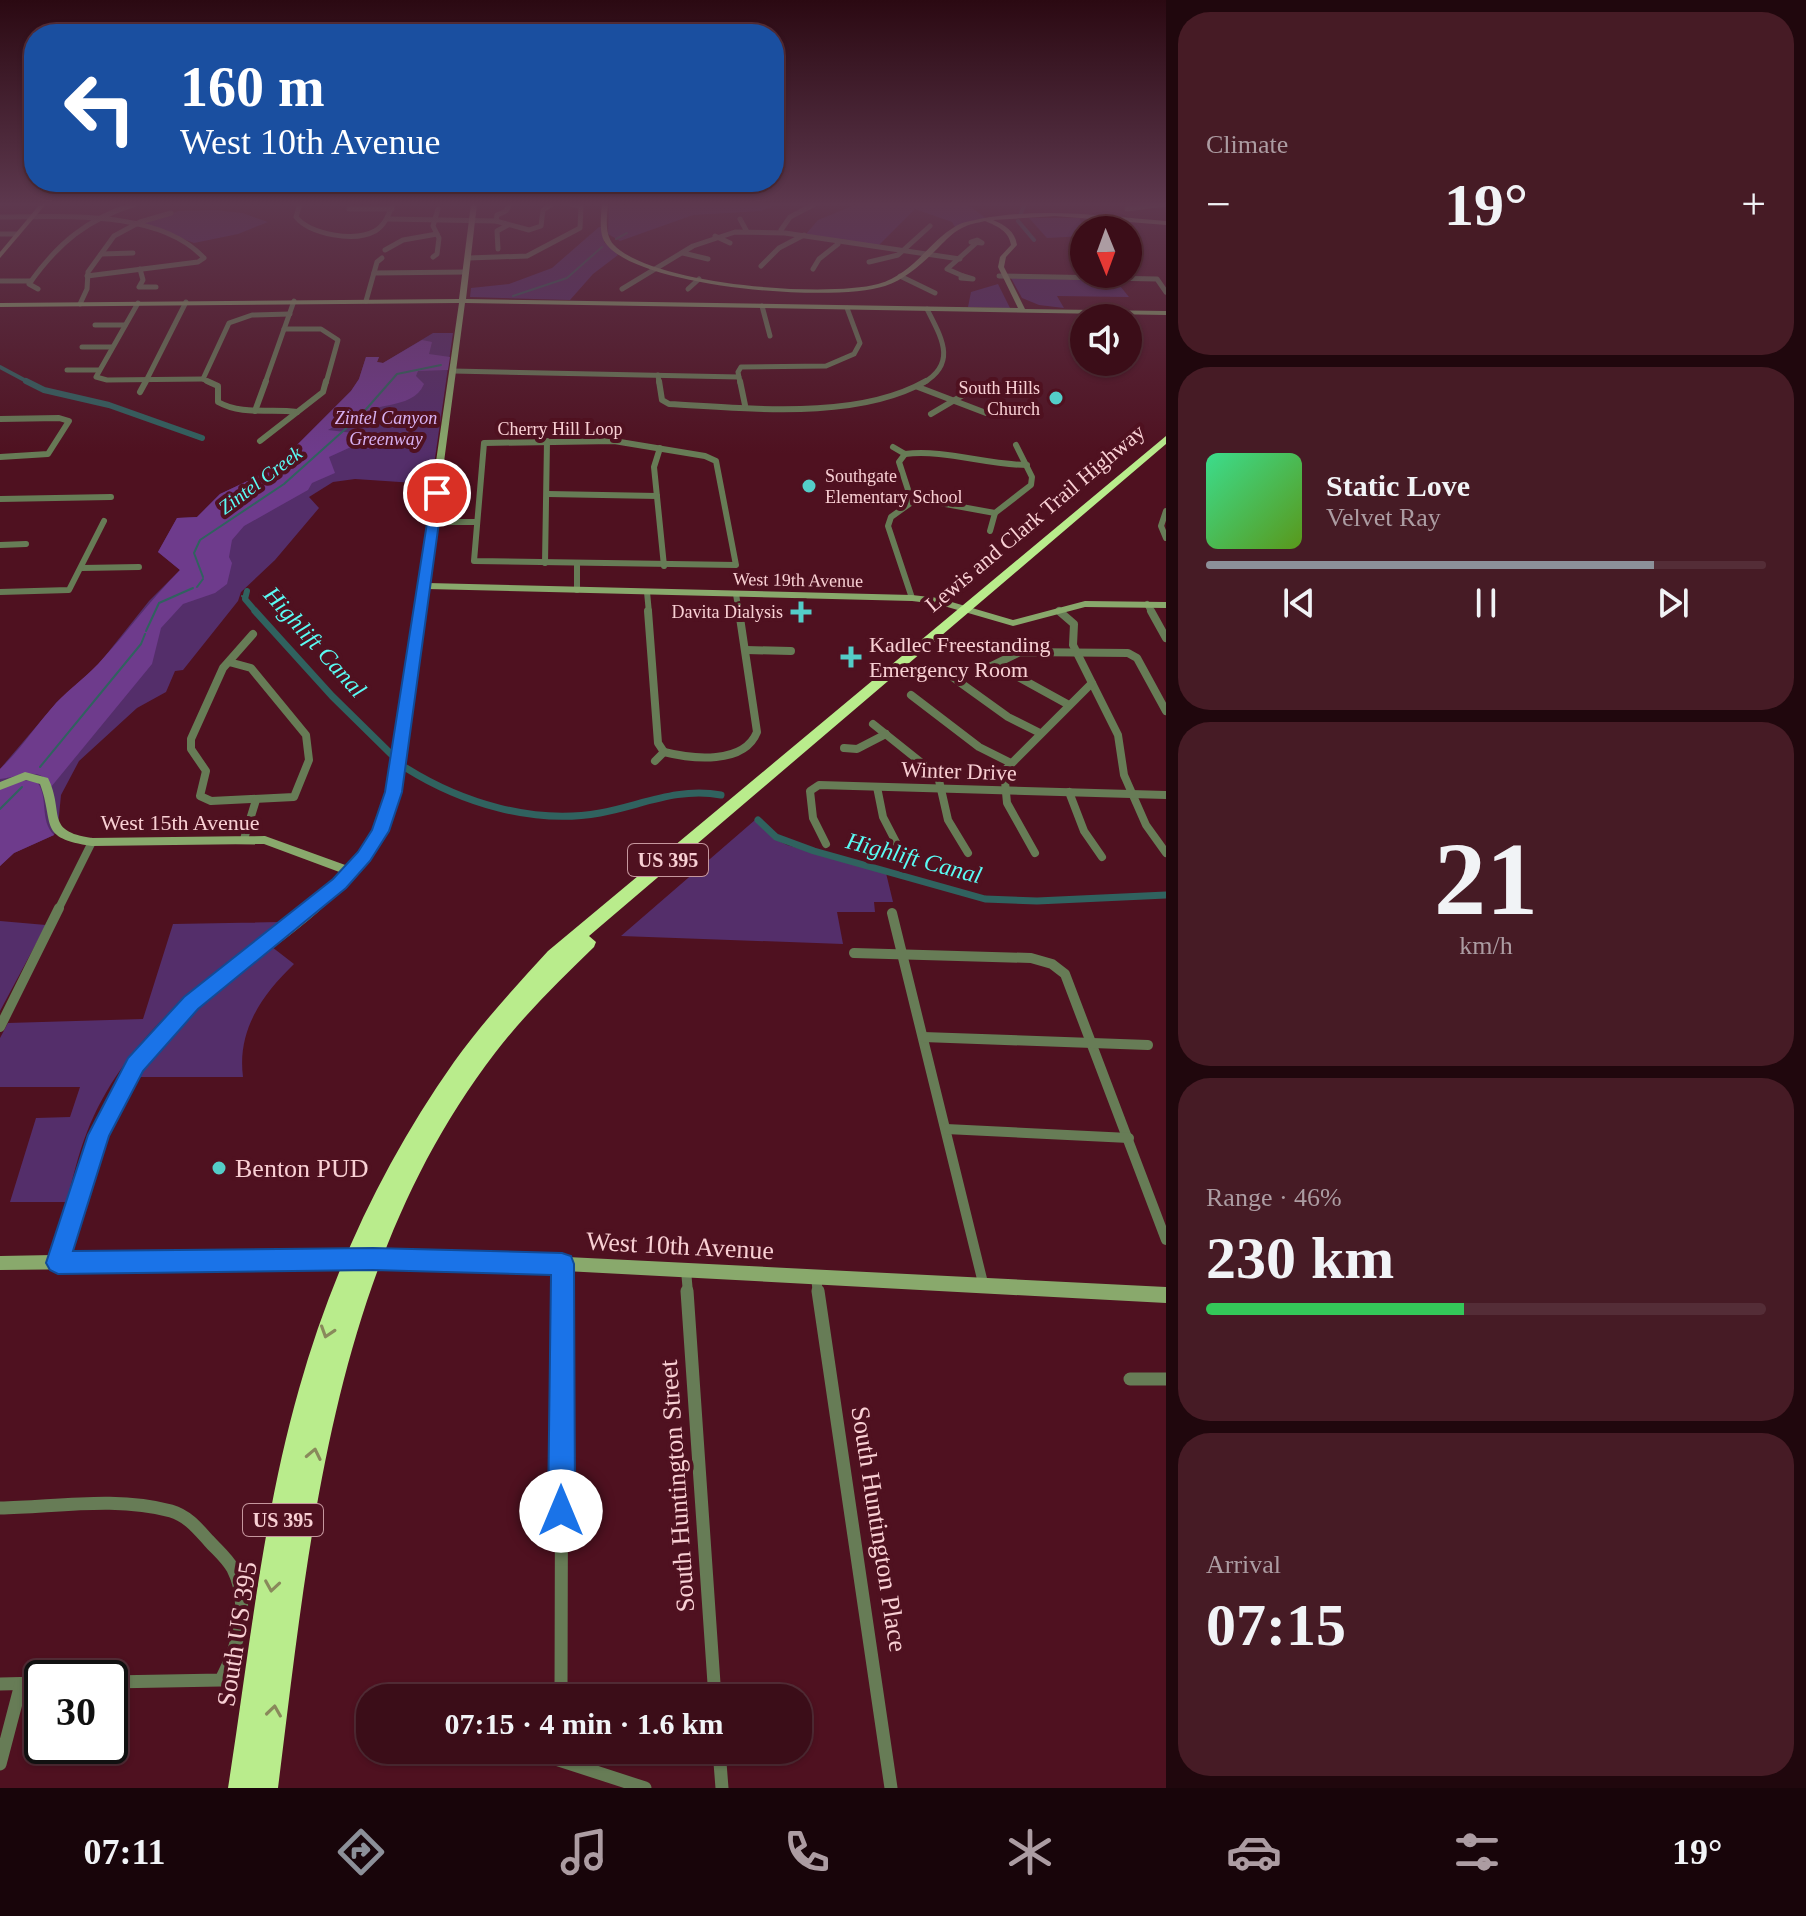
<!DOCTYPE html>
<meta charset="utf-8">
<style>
:root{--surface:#3b0d18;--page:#461b25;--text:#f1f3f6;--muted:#ac9ca2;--line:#542d37;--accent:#8c9099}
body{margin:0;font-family:Georgia,serif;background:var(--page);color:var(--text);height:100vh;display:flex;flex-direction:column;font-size:30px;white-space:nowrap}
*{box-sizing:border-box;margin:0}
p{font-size:26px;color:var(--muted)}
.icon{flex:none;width:44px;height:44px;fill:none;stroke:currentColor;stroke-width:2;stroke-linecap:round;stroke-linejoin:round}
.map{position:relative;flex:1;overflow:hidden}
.sheet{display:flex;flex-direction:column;gap:12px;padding:12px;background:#20070d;width:640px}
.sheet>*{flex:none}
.hud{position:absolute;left:24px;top:24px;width:760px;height:168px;border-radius:32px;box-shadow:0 2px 6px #0004,0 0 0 2px var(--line);background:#1a4fa0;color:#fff;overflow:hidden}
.needle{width:52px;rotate:179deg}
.controls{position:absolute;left:1070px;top:216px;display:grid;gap:16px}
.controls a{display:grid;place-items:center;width:72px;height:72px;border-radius:50%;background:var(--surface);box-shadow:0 2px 6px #0004,0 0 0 2px var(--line);font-size:40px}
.speed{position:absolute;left:24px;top:1660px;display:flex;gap:16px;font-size:40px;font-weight:700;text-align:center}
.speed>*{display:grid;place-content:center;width:104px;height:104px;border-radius:50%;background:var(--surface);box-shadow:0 2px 6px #0004,0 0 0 2px var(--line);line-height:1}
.speed .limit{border:4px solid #111;border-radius:12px;background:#fff;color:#111}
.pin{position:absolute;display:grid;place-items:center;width:68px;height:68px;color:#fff;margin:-34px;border:4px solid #fff;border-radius:50%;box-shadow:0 2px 8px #0007}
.me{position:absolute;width:88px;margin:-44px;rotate:0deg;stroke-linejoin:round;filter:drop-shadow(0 0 6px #0008)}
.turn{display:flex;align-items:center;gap:28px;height:168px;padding:0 24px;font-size:36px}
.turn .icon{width:104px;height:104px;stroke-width:2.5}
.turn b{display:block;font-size:56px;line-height:68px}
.big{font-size:60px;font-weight:700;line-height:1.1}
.sheet .card{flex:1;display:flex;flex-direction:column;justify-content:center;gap:12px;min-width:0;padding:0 28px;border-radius:32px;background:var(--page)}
.sheet .dial{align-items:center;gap:0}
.dial b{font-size:104px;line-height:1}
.song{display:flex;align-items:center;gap:24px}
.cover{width:96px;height:96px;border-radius:12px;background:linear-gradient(135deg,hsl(150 70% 55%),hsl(90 70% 35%))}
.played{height:8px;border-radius:4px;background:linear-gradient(90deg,var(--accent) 80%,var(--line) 80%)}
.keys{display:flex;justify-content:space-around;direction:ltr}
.heat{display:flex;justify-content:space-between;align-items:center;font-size:44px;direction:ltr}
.charge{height:12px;border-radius:6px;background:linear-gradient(90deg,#34c759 46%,var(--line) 0)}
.trip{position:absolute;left:356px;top:1684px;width:456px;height:80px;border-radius:32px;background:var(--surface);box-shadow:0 2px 6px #0004,0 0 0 2px var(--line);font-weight:700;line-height:80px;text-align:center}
.tabs{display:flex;height:128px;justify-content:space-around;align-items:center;background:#18050a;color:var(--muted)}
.tabs .icon{width:56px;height:56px}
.tabs .current{color:var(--accent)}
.tabs b{font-size:36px;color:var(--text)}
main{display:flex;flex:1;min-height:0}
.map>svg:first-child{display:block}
.green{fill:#542e6a}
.forest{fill:#6e3b8c}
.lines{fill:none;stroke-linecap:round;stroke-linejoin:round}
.stream{stroke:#30625f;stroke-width:2}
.canal-far2{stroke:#30625f;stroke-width:4}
.canal-far1{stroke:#30625f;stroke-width:6}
.canal{stroke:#30625f;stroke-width:7}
.street-far4{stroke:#677c56;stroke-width:5}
.street-far3{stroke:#677c56;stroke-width:6}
.street-far2{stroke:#677c56;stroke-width:8}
.street-far1{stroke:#677c56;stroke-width:10}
.street{stroke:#677c56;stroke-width:13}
.secondary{fill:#89a96c;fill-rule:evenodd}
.highway{fill:#b9ec8c;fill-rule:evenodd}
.oneway{stroke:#89895b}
.route{fill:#1a73e8;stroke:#114b97;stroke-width:2}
.poi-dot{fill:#54cdc8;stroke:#4f1120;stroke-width:3}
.labels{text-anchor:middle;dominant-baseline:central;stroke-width:8;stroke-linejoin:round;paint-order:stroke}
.far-poi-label{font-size:18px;fill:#f9d0d4;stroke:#4f1120;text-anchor:end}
.far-park-label{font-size:18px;font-style:italic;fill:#d8b1f2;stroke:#4f1120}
.far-street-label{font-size:18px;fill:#f9d0d4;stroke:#4f1120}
.far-water-label{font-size:20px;font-style:italic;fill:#5afaf3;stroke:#4f1120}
.shield{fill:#4f1120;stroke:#c6979e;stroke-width:2}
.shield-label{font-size:20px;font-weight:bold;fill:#f9d0d4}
.street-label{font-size:22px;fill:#f9d0d4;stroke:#4f1120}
.poi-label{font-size:22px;fill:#f9d0d4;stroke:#4f1120;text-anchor:start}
.water-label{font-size:24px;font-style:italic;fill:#5afaf3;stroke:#4f1120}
.near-poi-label{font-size:26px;fill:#f9d0d4;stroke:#4f1120;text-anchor:start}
.near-street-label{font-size:26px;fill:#f9d0d4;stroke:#4f1120}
</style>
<main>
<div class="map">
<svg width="1166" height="1788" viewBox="0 0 1166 1788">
<rect width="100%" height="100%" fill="#4f1120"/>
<g class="green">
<path d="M609,204L625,206L635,204H778L761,211L693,215L620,241L608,234Z"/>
<path d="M857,204H979L968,205L987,219L955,227L952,222L915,209L878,246L806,234L818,220Z"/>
<path d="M215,210L242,213L268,222L238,234L194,243L142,223L179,211Z"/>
<path d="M1029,218H1080L1084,236L1047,238Z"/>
<path d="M599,227H603L604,242L618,255L593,274L570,300L470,297L471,288L509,284L552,268Z"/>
<path d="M1011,278L1105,280L1120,286L1129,297L1057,296L1064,308L1039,305L1022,298Z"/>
<path d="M998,284L1010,308L968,307L971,292Z"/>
<path d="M433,333H453L430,493L415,483L355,479L333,482L309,497L319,508L275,560L241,592L238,601L183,670L175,671L166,692L137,708L79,761L61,795L58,826L54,835L14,853L0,866V769L57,702L98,665L149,601L180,570L158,552L177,518L197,517L220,494L256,477L288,454L351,391L359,379L366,357H379L377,362L383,363Z"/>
<path d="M755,820L773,838L787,845L886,873L893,902H874L875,912H837L843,944L621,936Z"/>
<path d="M0,921L46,925L0,1011Z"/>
<path d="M280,922C203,980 124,1038 87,1132C78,1154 73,1179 66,1202H10L36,1118L70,1117L80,1087H0V1038L8,1023L143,1019L173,924Z"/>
<path d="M272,947L294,964C262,995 237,1030 243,1077H137L193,1010Z"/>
</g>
<g class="forest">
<path d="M422,340L432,342L429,354L450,357L448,370L418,371L416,376L424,384C412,413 367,398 351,424L335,426L328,430L379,436L373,449L351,447L329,457L335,473L312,483L308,490L244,526L232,540L229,557L232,563L227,584L215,593L183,604L161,628L152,664L51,787C41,764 18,778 0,779V769C21,749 37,724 56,703C69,689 85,678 98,664C126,634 150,600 180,570L158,552L177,518L197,517L220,494L256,477L288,454L351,391L359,379L366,357H379L377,362L383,363Z"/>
<path d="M21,780L37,782C49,797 39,820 54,835L14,853L0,866V789Z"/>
</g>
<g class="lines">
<g class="stream">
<path d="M616,239L627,233"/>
<path d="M513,296L567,278L602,247"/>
<path d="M203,577L194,553L200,540L284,484L361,415L397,374L441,365"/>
<path d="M197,587L203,579"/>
<path d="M242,596L245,599"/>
<path d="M146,631L159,603L193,588"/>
<path d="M40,767L141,644L145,634"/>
<path d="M0,809L22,787"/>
</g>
<g class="canal-far2">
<path d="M1021,213L1025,204"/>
<path d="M1018,221L1034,240"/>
<path d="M0,367L30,383"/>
</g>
<g class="canal-far1">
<path d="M26,381L44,390L109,405L202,438"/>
<path d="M247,591L245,599L257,613"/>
</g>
<g class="canal">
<path d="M255,611L332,696L391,754"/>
<path d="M406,768C462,803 534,825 600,813C642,805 678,787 721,795"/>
<path d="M758,820L776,837L814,851L985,899L1037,901L1166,895"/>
</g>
<g class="street-far4">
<path d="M300,204L296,217C311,235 355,242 375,231C385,225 389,214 393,204"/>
<path d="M349,209H392"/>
<path d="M1127,209L1166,204"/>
<path d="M0,217C62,217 159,209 204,258L198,262L87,276"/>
<path d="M388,219L496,221L529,230L541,226L543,210L552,204"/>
<path d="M740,219L746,230"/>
<path d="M496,221L497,215L506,211L510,204"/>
<path d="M781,230L790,217L815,204"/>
<path d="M0,234H17"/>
<path d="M715,236L730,243"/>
<path d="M977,240L982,243L971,242Z"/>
<path d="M498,249L497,231L508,225"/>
<path d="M385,250L403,240L437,234"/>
<path d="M683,253L708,259"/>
<path d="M101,254L133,253"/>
<path d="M433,257L437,254L439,238L433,226L438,209"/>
<path d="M468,258L527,256L580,228L581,206L571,204"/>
<path d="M869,262L898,255L930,226"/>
<path d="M761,266L779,248L804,235"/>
<path d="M140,269L143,280L139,287H156"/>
<path d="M813,269L819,259L838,244"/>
<path d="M374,273L466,272"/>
<path d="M900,276L935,293"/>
<path d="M963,276L947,269L975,244"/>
<path d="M963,276L973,279L961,278Z"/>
<path d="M999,276L1157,279L1166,292"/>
<path d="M0,281H31"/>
<path d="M38,289L29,284C58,243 87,219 135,204"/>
<path d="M622,289L693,246L735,232L785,233L960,259"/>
<path d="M688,289L699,279"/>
<path d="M366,301L377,262L382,258"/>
<path d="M138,303L96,377L107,380L203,379"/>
<path d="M80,304L87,289L88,272L114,236L140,222L171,213"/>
<path d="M762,306L770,336"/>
<path d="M95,325H125"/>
<path d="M284,329H321L338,340L326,383"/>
<path d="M82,347H112"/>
<path d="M67,370H98"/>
<path d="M453,371L739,377"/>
<path d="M658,375L659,383"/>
<path d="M145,383L186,302"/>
<path d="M211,383L203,379L229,323L252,315L290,314"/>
<path d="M265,383L294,301"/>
<path d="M740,383L738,372L741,367L826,366L854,354L860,343L847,308"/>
<path d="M923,383C958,363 941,337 927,309"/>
</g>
<g class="street-far3">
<path d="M207,381L218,386V402C243,416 270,408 297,412"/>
<path d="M659,381L662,400L669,404C747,408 856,421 926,381"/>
<path d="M740,381L745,405"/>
<path d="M918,387L986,413"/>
<path d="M140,392L146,381"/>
<path d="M255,411L266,381"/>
<path d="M931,414L975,388"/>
<path d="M0,419L59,418L69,421L48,454L0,457"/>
<path d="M260,441L323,392L326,381"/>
<path d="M614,441L705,456L716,461L736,565L474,561L484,443Z"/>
<path d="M893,447L905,454"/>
<path d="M660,448L654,467L664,566"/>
<path d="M905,454L899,462L912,502L891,517L888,526L912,598"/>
<path d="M905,454C944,449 987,465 1027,465"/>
<path d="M548,494L657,496"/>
<path d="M912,498L995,513"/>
<path d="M0,499L111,497"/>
<path d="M1166,511L1161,526L1166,538"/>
<path d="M433,522H477"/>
<path d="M990,531L995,513L1031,485L1032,477L1016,445"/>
<path d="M0,545L26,544"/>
<path d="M545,563L547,441"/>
<path d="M577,563V590"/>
<path d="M82,568L139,567"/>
<path d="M0,592L69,590L104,521"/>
<path d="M647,592L649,613"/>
<path d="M736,594L739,613"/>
<path d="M1147,604L1152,613"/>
</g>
<g class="street-far2">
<path d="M648,611L658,743L664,752"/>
<path d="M1059,611L1074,624L1073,645L1118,735L1124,775L1146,825L1166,853"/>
<path d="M1151,611L1166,638"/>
<path d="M746,650L791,651"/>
<path d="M229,662L251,668L306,735L309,760L294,797L211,801L200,796L206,771L191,749V739L223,668L253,634"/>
<path d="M985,669L1020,652L1128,653L1137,658L1166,711"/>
<path d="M951,676L1008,717L1040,733"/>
<path d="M1020,678L1069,705"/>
<path d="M911,695L979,747L1011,763"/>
<path d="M873,724L938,776L948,820L968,853"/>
<path d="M844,748L857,749L886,734"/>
<path d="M664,752C692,759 744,765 757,732L739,611"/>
<path d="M655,761L664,752"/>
<path d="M877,787L883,817L898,846"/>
<path d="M1069,792L1084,831L1102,857"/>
<path d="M244,839L256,800"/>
<path d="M826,844L813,818L810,791L819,785L1166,795"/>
<path d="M1035,853L1007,803L1004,771L1092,683"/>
<path d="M58,910L92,842"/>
</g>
<g class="street-far1">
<path d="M892,913L984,1287"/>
<path d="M854,953L1031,958L1052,964L1065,974L1166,1240"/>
<path d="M0,1027L59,908"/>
<path d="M923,1037L1148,1045"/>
<path d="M946,1129L1129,1138"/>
<path d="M686,1270L688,1293"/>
<path d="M816,1278L818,1293"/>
<path d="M562,1293V1264"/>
</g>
<g class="street">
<path d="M687,1291L715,1698"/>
<path d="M818,1291L891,1788"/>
<path d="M1130,1379H1166"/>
<path d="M0,1508C55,1507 117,1496 171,1511C188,1516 198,1529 209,1541C217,1550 227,1558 233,1569C251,1604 238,1647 221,1680L110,1682"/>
<path d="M0,1684L42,1683"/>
<path d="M561,1698L562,1291"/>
<path d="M528,1750L645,1788"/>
<path d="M719,1750L722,1788"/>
<path d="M0,1764L21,1684"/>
</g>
<g class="secondary">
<path d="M40,204H46L0,258V252Z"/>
<path d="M471,204H477L466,299L1018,308L998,267L1000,257L1011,245C1009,231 997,226 985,221C977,223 969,224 962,228C953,232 946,240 939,247C923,263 906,279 885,286C833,303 643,288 607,245C598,235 601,217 602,204H608C607,216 604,235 614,245C653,285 825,298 878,284C914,274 927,243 956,226C962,222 971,221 979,219C1041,207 1104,216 1166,221V225L1055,216L993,220C1005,225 1015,231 1017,245L1006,257L1004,267L1025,309L1166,311V315L465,303L428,583L912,595L938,598L1013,620L1085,601L1166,602V608L1085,607L1013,626L937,604L912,601L427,589C421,633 415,677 409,721C404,760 402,799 383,833C334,926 226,967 159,1044C108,1102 89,1183 68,1255L373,1252L527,1255L1166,1287V1303L527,1269L373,1266L0,1270V1256L53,1255C80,1164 105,1076 177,1008C229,959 292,925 342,873L264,844L92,846C37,838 55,824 40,784L26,780L0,790V782L25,772L48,778C65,813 44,831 92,838L265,836L348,866L350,864L373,831L388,792L459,303L0,307V303L459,299Z"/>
</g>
<path class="highway" d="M1166,436V444L589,936L596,942L594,947C559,981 525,1014 495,1053C333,1264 310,1534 278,1788H228C249,1655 262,1519 299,1389C332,1272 384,1161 454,1062C482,1023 515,987 548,951Z"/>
</g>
<defs><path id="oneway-chevron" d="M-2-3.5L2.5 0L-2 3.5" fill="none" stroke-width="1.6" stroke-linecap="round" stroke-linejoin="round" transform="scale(2)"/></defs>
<g class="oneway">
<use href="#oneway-chevron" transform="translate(327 1332) rotate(108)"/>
<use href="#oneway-chevron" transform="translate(314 1454) rotate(-78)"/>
<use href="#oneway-chevron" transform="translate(272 1586) rotate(99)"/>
<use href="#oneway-chevron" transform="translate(274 1711) rotate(-82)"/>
</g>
<linearGradient id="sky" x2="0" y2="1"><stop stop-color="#2b0912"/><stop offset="0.45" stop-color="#5d384e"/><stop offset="1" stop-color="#5d384e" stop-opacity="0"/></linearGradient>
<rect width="1166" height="454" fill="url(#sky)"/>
<path class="route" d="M432,491L443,493L402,792L389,831L370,861L346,888L198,1009L143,1071L109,1136L73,1251L373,1248L562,1253L571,1256L574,1264L575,1511L571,1521L561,1525L552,1521L548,1511L551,1275L373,1270L58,1274L50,1270L46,1263L88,1135L128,1058L184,997L333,879L358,852L372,830L385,792Z"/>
<g class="poi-dot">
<circle cx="1056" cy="398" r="8"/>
<circle cx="809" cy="486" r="8"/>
<path d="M797 600h8v8h8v8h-8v8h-8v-8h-8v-8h8z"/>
<path d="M847 645h8v8h8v8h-8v8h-8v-8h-8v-8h8z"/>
<circle cx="219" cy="1168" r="8"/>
</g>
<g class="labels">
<g class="far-poi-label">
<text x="1040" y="388">South Hills<tspan x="1040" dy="21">Church</tspan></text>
<text x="825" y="476" text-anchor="start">Southgate<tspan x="825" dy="21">Elementary School</tspan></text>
<text x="783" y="612">Davita Dialysis</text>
</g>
<g class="far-park-label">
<text x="386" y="418">Zintel Canyon<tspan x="386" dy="21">Greenway</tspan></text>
</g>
<g class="far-street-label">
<text x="560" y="429">Cherry Hill Loop</text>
<text transform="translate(798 580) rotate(1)">West 19th Avenue</text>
</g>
<g class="far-water-label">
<text transform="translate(260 480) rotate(-37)">Zintel Creek</text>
</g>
<g class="shield">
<rect x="628" y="844" width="80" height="32" rx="6"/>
<rect x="243" y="1504" width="80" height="32" rx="6"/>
</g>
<g class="shield-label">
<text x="668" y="860">US 395</text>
<text x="283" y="1520">US 395</text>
</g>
<g class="street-label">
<text transform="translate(1035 518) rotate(-40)">Lewis and Clark Trail Highway</text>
<text transform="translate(959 771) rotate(2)">Winter Drive</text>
<text x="180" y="822">West 15th Avenue</text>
</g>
<g class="poi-label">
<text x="869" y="644">Kadlec Freestanding<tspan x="869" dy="25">Emergency Room</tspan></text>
</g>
<g class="water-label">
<text transform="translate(315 642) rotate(48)">Highlift Canal</text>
<text transform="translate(914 858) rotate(15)">Highlift Canal</text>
</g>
<g class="near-poi-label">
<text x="235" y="1168">Benton PUD</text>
</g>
<g class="near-street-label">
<text transform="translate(680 1246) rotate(3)">West 10th Avenue</text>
<text transform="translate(677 1486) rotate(-94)">South Huntington Street</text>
<text transform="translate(879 1529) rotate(81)">South Huntington Place</text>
<text transform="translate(237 1634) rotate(-81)">South US 395</text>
</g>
</g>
</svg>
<div class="controls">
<a><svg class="needle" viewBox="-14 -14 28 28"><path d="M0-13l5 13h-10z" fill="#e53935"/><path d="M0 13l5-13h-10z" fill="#ac9ca2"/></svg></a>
<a><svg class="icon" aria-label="sound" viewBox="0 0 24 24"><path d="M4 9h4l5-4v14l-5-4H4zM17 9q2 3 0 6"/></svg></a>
</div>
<div class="speed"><div class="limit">30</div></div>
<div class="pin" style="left:437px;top:493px;background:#d93025"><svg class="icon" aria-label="arrive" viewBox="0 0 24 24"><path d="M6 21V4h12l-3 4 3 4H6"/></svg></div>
<svg class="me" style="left:561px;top:1511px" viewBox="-20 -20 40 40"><circle r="19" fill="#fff"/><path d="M0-13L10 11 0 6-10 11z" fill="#1a73e8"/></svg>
<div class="trip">07:15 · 4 min · 1.6 km</div>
<div class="hud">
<div class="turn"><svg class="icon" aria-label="left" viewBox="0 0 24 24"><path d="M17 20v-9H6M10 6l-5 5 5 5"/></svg><div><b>160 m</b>West 10th Avenue</div></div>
</div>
</div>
<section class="sheet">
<div class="card"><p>Climate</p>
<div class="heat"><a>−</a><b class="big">19°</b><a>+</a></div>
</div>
<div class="card">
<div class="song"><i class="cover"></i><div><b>Static Love</b><p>Velvet Ray</p></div></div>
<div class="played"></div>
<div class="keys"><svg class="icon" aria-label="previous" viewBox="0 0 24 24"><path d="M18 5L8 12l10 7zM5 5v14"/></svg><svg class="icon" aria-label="pause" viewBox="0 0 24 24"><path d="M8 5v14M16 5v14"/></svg><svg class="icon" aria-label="next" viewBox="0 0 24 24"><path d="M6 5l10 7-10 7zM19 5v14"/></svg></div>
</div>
<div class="card dial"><b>21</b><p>km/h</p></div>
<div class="card"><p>Range · 46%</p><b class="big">230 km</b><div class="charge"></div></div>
<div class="card"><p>Arrival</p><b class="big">07:15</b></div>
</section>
</main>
<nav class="tabs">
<b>07:11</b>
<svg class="icon current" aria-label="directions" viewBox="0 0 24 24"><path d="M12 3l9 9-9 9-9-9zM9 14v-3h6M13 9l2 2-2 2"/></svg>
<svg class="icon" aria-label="music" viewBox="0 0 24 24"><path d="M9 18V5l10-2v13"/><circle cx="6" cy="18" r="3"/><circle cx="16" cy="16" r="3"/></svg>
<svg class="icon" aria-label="phone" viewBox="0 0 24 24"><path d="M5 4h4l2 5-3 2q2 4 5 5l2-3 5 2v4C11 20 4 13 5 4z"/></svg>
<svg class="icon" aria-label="climate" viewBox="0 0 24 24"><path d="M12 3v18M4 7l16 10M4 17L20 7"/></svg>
<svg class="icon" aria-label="car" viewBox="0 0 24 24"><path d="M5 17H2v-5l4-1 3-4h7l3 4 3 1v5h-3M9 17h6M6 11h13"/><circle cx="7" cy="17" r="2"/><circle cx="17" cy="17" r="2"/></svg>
<svg class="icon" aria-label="filters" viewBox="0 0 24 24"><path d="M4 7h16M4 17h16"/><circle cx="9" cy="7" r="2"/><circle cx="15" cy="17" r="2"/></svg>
<b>19°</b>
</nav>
